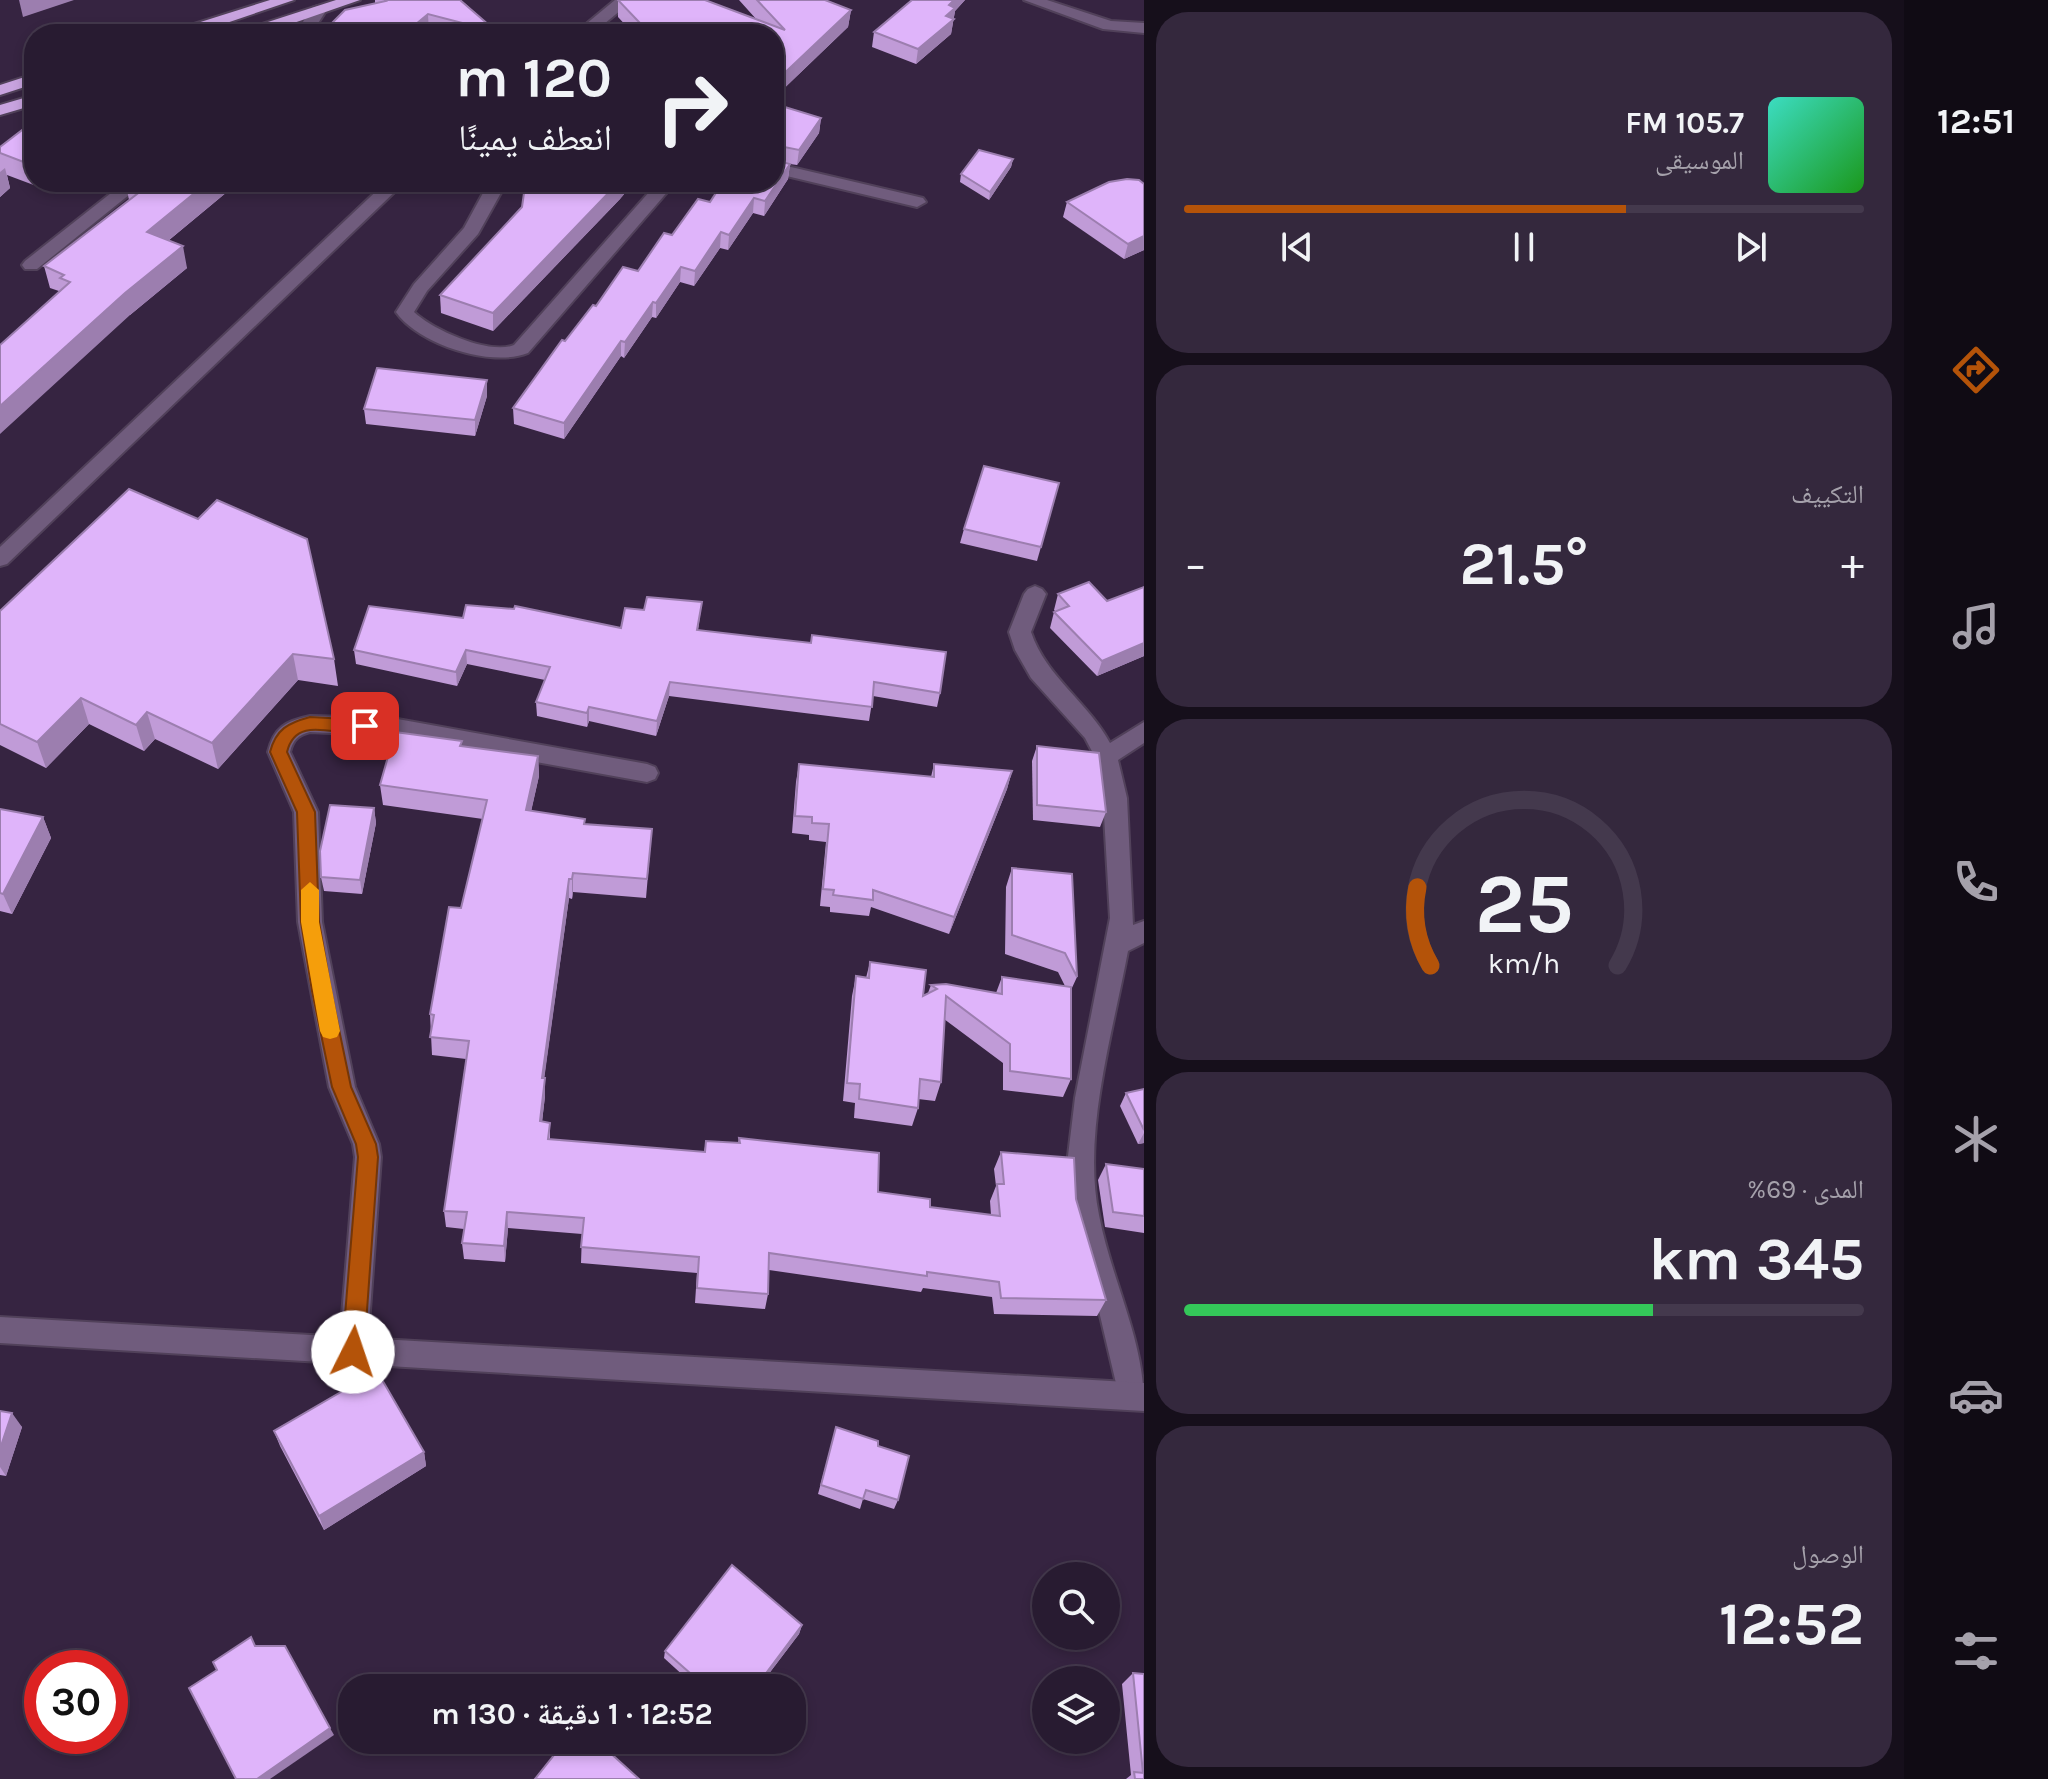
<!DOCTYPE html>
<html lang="ar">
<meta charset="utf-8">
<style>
:root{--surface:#281b31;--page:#34283d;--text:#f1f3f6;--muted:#a5a1ab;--line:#44394d;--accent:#b45309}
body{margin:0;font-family:Karla,"Noto Naskh Arabic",sans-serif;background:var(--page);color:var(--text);direction:rtl;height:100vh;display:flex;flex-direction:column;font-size:30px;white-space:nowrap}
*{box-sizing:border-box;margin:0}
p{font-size:26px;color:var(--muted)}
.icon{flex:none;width:44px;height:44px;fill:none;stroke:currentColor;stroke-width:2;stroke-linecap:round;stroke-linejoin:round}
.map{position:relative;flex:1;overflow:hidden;direction:ltr}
.drawer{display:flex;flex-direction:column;gap:12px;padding:12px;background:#160f1b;width:760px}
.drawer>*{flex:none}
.top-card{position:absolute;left:24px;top:24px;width:760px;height:168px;border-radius:32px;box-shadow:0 4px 12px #0003,0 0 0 2px var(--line);direction:rtl;background:#281b31;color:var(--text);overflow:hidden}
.tools{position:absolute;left:1032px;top:1562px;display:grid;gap:16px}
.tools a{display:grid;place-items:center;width:88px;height:88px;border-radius:50%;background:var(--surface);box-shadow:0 4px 12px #0003,0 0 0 2px var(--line);font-size:40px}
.speed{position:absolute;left:24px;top:1650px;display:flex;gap:16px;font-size:40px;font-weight:700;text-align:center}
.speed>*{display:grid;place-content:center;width:104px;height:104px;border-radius:50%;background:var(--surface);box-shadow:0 4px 12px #0003,0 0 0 2px var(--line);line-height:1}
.speed .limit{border:12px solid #d22;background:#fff;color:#111}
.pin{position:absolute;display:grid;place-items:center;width:68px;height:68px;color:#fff;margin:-34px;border-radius:16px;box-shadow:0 4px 12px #0006}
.me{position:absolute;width:88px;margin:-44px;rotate:4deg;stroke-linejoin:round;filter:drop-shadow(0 0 6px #0008)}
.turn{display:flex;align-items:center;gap:28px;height:168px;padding:0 40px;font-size:36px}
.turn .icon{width:104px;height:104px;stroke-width:2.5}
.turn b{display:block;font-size:56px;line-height:68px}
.big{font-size:60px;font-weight:700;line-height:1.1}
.drawer .tile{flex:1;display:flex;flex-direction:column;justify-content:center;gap:12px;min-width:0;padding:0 28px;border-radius:32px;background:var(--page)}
.drawer .dial{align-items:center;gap:0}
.dial svg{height:208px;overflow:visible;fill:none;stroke:var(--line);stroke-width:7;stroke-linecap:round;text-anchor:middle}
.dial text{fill:var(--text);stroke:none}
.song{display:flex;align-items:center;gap:24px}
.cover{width:96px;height:96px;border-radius:12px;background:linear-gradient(135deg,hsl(170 70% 55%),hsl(120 70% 35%))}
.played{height:8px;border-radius:4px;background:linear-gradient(90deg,var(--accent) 65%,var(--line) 65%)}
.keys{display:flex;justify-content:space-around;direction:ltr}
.heat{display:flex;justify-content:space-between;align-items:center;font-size:44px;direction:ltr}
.charge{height:12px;border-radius:6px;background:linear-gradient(90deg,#34c759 69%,var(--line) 0)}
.trip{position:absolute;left:338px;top:1674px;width:468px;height:80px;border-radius:32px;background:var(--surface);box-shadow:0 4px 12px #0003,0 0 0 2px var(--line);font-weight:700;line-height:80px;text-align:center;direction:rtl}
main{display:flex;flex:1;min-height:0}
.tabs{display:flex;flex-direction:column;width:144px;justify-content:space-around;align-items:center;background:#100b14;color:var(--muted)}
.tabs .icon{width:56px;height:56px}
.tabs .current{color:var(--accent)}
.tabs b{font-size:36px;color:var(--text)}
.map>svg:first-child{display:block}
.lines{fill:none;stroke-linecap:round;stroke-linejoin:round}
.street-casing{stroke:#51415a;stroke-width:4}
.secondary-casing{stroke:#51415a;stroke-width:4}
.highway-casing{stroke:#51415a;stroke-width:4}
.street{fill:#705c7d;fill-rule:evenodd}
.secondary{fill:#705c7d;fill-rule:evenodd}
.highway{fill:#c8a3df;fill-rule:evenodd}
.wall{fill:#c09bd7}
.shaded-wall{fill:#9c7eaf}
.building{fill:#dfb4fa;stroke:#9c7eaf;stroke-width:2}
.route{fill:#b45309;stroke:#753606;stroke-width:2}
.slow{fill:#f59e0b}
</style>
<main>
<nav class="tabs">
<b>12:51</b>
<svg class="icon current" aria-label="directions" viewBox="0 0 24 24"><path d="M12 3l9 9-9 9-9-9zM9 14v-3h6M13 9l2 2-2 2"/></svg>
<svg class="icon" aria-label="music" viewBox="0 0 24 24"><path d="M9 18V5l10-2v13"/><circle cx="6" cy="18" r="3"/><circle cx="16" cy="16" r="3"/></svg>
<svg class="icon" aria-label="phone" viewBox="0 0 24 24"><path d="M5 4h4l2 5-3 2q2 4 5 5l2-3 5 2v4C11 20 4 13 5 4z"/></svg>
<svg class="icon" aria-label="climate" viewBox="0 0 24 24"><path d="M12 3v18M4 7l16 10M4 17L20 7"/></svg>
<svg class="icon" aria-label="car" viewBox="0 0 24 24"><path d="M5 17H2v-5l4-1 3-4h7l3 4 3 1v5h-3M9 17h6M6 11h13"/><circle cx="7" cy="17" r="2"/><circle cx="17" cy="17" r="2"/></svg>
<svg class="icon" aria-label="filters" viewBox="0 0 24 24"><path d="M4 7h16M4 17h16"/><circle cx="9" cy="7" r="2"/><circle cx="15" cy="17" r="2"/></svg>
</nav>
<section class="drawer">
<div class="tile">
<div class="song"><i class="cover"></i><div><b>105.7 FM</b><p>الموسيقى</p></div></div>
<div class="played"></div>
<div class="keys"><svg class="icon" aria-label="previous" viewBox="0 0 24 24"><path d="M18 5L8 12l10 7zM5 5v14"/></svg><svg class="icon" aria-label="pause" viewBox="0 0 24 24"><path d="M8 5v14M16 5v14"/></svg><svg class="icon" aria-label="next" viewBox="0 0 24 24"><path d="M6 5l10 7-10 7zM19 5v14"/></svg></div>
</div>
<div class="tile"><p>التكييف</p>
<div class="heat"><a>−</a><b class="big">21.5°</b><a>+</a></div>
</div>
<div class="tile dial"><svg viewBox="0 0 100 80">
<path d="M14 69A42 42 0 1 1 86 69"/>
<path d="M14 69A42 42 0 0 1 9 39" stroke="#b45309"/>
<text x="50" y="56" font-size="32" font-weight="700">25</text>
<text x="50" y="72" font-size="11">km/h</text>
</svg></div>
<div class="tile"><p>المدى · 69%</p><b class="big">345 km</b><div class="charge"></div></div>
<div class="tile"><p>الوصول</p><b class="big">12:52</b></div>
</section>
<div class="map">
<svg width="1144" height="1779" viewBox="0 0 1144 1779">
<rect width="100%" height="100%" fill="#362441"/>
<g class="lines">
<g class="street-casing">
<g id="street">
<path d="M1024,0H1047L1111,21L1144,23V33L1103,29Z"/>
<path d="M318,6L326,11L311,34H295L312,8Z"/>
<path d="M774,163L923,198L926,202L917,207L774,173Z"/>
<path d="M125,182H145L37,269H25L22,265L25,261Z"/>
<path d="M489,182H507L478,234L427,291L414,312C433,330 489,355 514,345L658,182H676L528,353C491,368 418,344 396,312L414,284L464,228Z"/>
<path d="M1035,586L1042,589L1046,594L1031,632C1046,677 1088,702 1110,743L1144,722V743L1118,760L1127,798L1133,925L1144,921V943L1128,951C1113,1032 1082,1134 1099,1215C1111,1279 1144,1339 1144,1404L1133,1410L1123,1406L1119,1396L1094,1290L1071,1215L1068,1156L1075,1098L1110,918L1103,798L1095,757L1085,738L1031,678L1015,650L1009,632L1024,594L1028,589Z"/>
<path d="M310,716L392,718L647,764L655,767L658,773L655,779L647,782L392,736L310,732C298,735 293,740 290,752L318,812L322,922L355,1087L379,1144L381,1157L367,1352L363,1362L353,1366L343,1362L339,1352L355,1157L353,1144L329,1087L298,922L294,812L268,752C274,727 286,721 310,716Z"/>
</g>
</g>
<g class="secondary-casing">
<g id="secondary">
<path d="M615,0H633L592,34H574Z"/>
<path d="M386,182H405L7,564L0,566V547Z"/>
<path d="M0,1317L1144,1383V1411L0,1343Z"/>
</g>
</g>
<g class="highway-casing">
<g id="highway">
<path d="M270,0H294L194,34H170L172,31Z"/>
<path d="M336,0H360L262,34H238L240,31Z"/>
<path d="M34,74V84L0,95V85Z"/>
<path d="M34,95V105L0,115V105Z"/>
</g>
</g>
<use href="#street" class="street"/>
<use href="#secondary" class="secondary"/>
<use href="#highway" class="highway"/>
</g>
<g class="wall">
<path d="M375,0H461L497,32V34H321L375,3Z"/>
<path d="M618,0L757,20L739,0H825L851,10L848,27L774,98V34L630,30L618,17Z"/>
<path d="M912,0H965L955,11L951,34L916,64L872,47L874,32Z"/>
<path d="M774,105L821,118L819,133L797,165L790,164L788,179L764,216L753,213L728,250L720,248L694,286L680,282L656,318L652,317L624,358L621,356L564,439L514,424L513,408L565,341L596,306L638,271L672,235L710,202L774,182Z"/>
<path d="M34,126V182H69L55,193L7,175L10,188L0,197V147Z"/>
<path d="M1013,159L1011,167L989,200L960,182L961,174Z"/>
<path d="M137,182H239L168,241L187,268L130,315L50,288L44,266L129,200L127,190Z"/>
<path d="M547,182H634L620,199L493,331L441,313L440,295Z"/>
<path d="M1067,202L1144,250L1124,259L1063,217Z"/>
<path d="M487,396L475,436L366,424L364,409Z"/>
<path d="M1059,483L1037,561L960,543L964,529Z"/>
<path d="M1144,587V656L1097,676L1050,628L1054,612H1056L1054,610L1058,594L1107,601Z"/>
<path d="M702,602L698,630L940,693L937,707L873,696L869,721L669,696L656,736L589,721L587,727L537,716L536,702L545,680L467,664L457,686L356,664L354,650L463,618L621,628L644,610Z"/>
<path d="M0,611L334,659L338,686L298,680L218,769L155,739L144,751L89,724L46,768L0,745Z"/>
<path d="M462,746L538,756L539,776L531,811L585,819V824L652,829L646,898L573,892L572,899L569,898L544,1078L545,1096L542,1122L550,1123V1139L704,1152L706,1141L738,1143L739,1138L878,1192L930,1207L991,1215L990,1201L996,1186L994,1169L1001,1152L1076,1199L1106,1300L1097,1316L994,1314L992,1297L923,1288L921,1292L769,1270L768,1294L765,1309L695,1303L697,1273L581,1263L582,1234L508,1228L505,1262L464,1259L462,1243L464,1229L446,1227L444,1211L466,1059L432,1055L430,1014L461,908L483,819L383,805L380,785Z"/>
<path d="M1037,746L1106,812L1100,827L1033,820L1032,761Z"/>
<path d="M799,764L931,777L934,764L1012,771L1007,789L949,934L871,907L869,916L830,912V907L820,906L826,842L809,840V835L792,833L796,782Z"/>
<path d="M374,808L376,823L362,894L324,891L321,877Z"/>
<path d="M0,809L43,817L51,838L12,914L0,911Z"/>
<path d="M1012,868L1072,874L1077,977L1071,990V1079L1063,1097L1003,1090V1063L944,1019L941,1082L935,1101L918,1099V1108L912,1126L854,1118L855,1103L843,1101L852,996L856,976L866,978L870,962L923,996L928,993L931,985L996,993L1002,977L1065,986L1058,972L1005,954L1006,887Z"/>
<path d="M1144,1089V1143L1138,1144L1120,1106L1126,1093Z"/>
<path d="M1106,1164L1144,1169V1233L1105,1227L1098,1180Z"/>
<path d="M0,1411L22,1427L6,1476L0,1475Z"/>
<path d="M836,1427L878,1446L898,1500L894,1509L863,1499L860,1509L818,1494Z"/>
<path d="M274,1431L424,1452L426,1466L324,1530L280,1446Z"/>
<path d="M802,1625L799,1634L758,1688H697L664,1658L665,1651Z"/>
<path d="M1133,1673L1144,1779H1126L1131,1775L1122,1684Z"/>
</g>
<g class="shaded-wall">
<path d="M19,0H74L23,17Z"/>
<path d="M954,0H965L955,11L951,34L916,64L918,49Z"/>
<path d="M851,10L848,27L774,98V83Z"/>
<path d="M428,14L429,34H404Z"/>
<path d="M821,118L819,133L797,165L799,150Z"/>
<path d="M1013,159L1011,167L989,200L990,192Z"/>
<path d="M790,164L788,179L764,216L765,201Z"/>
<path d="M5,168L10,188L0,197V172Z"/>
<path d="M52,182H69L55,193Z"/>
<path d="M208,182H239L152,254L147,232Z"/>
<path d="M619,182H634L620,199L493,331V313Z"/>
<path d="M754,198L753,213L728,250L729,235Z"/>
<path d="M721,232L720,248L694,286L695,271Z"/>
<path d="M1144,236V250L1124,259L1128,244Z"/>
<path d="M183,246L187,268L130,315L0,434V406L125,293Z"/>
<path d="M681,267L680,282L656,318V303Z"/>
<path d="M653,302L652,317L624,358L625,342Z"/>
<path d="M621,341V356L564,439V423Z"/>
<path d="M487,380V396L475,436V420Z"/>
<path d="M1144,643V656L1097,676L1102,661Z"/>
<path d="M466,650L467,664L457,686L456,672Z"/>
<path d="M293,654L298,680L218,769L212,743Z"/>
<path d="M670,682L669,696L656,736L657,721Z"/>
<path d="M81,698L89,724L46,768L37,742Z"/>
<path d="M589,707V721L587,727V713Z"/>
<path d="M147,712L155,739L144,751L136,725Z"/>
<path d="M538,756L539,776L527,830L526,810Z"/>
<path d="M1012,771L1007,789L949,934L954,917Z"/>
<path d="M374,808L376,823L362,894L360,880Z"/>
<path d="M43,817L51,838L12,914L3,894Z"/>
<path d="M573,873V892L572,899V879Z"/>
<path d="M569,879V898L542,1095V1078Z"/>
<path d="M545,1078V1096L540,1139V1121Z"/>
<path d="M1144,1133V1143L1138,1144Z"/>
<path d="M507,1212L508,1228L505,1262L504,1246Z"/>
<path d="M12,1413L22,1427L6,1476L0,1467V1449Z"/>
<path d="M424,1452L426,1466L324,1530L319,1516Z"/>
<path d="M802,1625L799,1634L758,1688H755Z"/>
<path d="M330,1728L334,1735L270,1779H257Z"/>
</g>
<g class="building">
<path d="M385,0H460L497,32L428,14L404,34H321L345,10L386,1Z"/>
<path d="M618,0H705L785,30L757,0H825L851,10L774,83V34H627L639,22Z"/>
<path d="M912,0H954L949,5L955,8L946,16L954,19L918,49L874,32Z"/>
<path d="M775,104L821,118L799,150L774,145Z"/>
<path d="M30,124L34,126V166L0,153V147Z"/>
<path d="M979,150L1013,159L990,192L961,174Z"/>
<path d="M774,160L790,164L765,201L754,198L729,235L721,232L695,271L681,267L656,303L653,302L625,342L621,341L564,423L513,408L562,340L565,341L593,305L596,306L623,267L638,271L664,233L672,235L698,199L710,202L723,182H774Z"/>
<path d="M1127,179L1139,180L1144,184V236L1128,244L1067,202L1109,182Z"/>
<path d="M137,182H208L147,232L183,246L125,293L0,406V345L70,282L60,278L64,275L44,266L137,194L127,190Z"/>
<path d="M547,182H619L493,313L440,295L522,207L524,193Z"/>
<path d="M377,368L487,380L475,420L364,409Z"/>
<path d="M984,466L1059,483L1041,547L964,529Z"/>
<path d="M129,489L198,519L217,500L307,539L334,659L293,654L212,743L147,712L136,725L81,698L37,742L0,724V611Z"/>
<path d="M1089,582L1107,601L1144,587V643L1102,661L1054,612L1069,606L1058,594Z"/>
<path d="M647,597L702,602L697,630L811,643L812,635L946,652L940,693L874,682L872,707L670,682L657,721L589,707L587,713L536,702L550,667L466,650L456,672L354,650L369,606L463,618L466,605L514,609L515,606L621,628L625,608L644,610Z"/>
<path d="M395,732L462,741L460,746L538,756L526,810L585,819L584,824L652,829L647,879L573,873L572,879H569L542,1078H545L540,1121L550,1123L548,1139L705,1152L706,1141L740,1143L739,1138L879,1153L878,1192L930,1199V1207L1000,1216L997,1184H1004L1001,1152L1074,1158L1076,1199L1106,1300L1001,1298L999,1282L927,1272V1276L769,1253L768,1294L697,1288L699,1257L581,1247L584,1218L507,1212L504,1246L462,1243L467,1212L444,1211L469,1041L430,1037L434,1015L430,1014L449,907L461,908L487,800L380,785Z"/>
<path d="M1037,746L1099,753L1106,812L1037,805Z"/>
<path d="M799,764L934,777V764L1012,771L954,917L873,890V900L833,895L834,890L823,889L829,824L812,823V817L795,816Z"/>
<path d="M330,805L374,808L360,880L321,877L320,851Z"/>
<path d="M0,809L43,817L3,894L0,893Z"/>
<path d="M1012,868L1072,874L1077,977L1065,953L1012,935Z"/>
<path d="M870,962L926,970L923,996L937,989L931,985L946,984L1002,994V977L1071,987V1079L1010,1071V1044L946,996L941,1082L920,1079L918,1108L859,1099L860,1084L847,1083L856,976L869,978Z"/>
<path d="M1144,1089V1130L1126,1093Z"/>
<path d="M1106,1164L1144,1169V1216L1113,1212Z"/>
<path d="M377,1371L424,1452L319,1516L274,1431Z"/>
<path d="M0,1411L12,1413L0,1449Z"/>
<path d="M836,1427L878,1441V1446L909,1456L898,1500L866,1490L863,1499L821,1485Z"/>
<path d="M732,1565L802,1625L755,1688H707L665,1651Z"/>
<path d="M251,1637L255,1646H285L330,1728L257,1779H236L189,1688L217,1670L213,1662Z"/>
<path d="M1133,1673L1144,1674V1779H1135L1134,1772L1143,1773Z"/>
<path d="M566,1740H596L639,1779H535Z"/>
</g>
<path class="route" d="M310,717L365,720L373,726C355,749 298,706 287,752L315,812L319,922L331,991L351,1087L376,1144L378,1157L364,1352L361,1359L353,1362L346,1359L342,1352L358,1157L356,1144L332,1087L312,991L301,922L297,812L270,752C276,729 288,723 310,717Z"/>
<path class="slow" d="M310,882L319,890V922L340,1031L337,1037L330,1039L323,1037L320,1031L301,922V890Z"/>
</svg>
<div class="tools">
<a><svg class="icon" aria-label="search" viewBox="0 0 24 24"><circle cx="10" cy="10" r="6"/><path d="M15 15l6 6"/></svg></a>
<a><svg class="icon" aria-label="layers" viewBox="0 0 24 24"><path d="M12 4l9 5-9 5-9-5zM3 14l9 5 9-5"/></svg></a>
</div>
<div class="speed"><div class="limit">30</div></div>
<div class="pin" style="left:365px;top:726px;background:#d93025"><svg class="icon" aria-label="arrive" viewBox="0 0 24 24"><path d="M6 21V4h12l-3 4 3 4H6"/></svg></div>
<svg class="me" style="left:353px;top:1352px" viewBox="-20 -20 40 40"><circle r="19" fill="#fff"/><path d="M0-13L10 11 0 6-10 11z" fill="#b45309"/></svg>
<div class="trip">12:52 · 1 دقيقة · 130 m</div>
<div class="top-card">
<div class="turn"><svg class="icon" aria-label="right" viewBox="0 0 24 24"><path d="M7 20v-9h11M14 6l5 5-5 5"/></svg><div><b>120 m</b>انعطف يمينًا</div></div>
</div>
</div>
</main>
